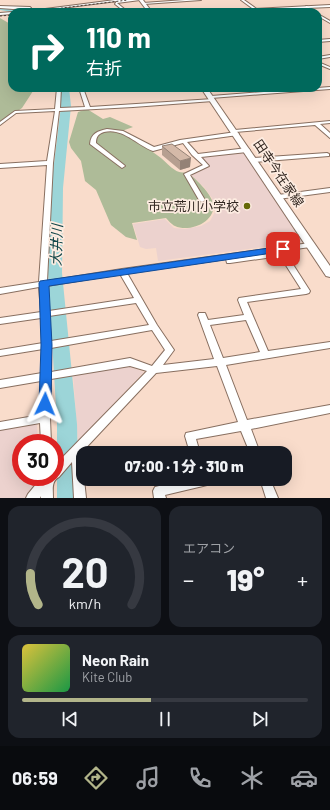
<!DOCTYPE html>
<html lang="ja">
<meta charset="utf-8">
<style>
:root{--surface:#171b24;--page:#20242c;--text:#f1f3f6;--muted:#9ea1a6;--line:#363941;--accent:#b2b58a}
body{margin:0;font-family:Barlow,"Noto Sans JP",sans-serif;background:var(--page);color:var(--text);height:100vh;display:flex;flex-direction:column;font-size:15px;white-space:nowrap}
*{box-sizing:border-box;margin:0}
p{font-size:13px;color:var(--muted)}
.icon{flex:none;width:22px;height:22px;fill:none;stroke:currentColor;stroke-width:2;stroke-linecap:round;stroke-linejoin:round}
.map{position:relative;height:498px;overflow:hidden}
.side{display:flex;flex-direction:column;gap:8px;padding:8px;background:#0d0f14;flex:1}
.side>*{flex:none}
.guide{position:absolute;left:8px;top:8px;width:314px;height:84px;border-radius:12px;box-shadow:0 4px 16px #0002;background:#00695c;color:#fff;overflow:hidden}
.speed{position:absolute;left:12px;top:434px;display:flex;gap:8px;font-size:20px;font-weight:700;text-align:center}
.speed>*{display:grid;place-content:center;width:52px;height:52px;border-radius:50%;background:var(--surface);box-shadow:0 4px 16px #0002;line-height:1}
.speed .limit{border:6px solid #d22;background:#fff;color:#111}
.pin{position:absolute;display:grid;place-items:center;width:34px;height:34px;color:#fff;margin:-17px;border-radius:8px;box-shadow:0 2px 6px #0006}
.me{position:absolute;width:44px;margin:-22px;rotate:2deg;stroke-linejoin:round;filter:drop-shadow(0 0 3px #0008)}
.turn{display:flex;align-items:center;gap:14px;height:84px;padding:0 12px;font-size:18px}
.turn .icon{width:52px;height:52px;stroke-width:2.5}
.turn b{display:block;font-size:28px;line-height:34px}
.big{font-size:30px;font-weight:800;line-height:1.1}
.side .widget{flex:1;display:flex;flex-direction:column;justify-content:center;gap:6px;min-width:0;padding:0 14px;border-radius:12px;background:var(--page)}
.side .dial{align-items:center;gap:0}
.dial svg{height:104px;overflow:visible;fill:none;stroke:var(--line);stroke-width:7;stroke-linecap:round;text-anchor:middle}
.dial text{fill:var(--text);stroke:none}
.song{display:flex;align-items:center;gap:12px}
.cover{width:48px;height:48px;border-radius:6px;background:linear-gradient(135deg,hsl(50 70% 55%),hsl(140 70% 35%))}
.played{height:4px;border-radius:2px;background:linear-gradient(90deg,var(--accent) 45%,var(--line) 45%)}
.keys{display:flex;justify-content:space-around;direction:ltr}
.heat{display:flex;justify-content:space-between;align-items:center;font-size:22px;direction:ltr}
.side .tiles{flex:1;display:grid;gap:8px;grid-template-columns:1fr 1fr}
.widget:last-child{grid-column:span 2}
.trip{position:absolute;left:76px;top:446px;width:216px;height:40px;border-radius:12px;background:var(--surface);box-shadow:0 4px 16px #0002;font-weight:800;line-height:40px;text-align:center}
.tab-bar{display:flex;height:64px;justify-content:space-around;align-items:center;background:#090b0e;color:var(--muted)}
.tab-bar .icon{width:28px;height:28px}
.tab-bar .active{color:var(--accent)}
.tab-bar b{font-size:18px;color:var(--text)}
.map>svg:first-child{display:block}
.education{fill:#ecd2ce}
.green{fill:#aebb98}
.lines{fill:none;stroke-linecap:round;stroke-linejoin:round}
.river{fill:#9cd5d8;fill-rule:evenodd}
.minor-casing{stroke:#886f60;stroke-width:2}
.tertiary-casing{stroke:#886f60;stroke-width:2}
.secondary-casing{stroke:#886f60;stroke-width:2}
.minor{fill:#fff;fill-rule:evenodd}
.tertiary{fill:#fff;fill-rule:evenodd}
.secondary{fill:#fff;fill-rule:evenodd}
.rail{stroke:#4e4039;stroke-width:1;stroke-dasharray:2 2;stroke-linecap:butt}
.wall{fill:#b69f90}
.shaded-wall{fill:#948276}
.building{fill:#d4b9a8;stroke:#948276}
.route{fill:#1a73e8;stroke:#114b97}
.poi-dot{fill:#666907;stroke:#fdece1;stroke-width:1.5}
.labels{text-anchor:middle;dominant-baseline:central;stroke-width:3.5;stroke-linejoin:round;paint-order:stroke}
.street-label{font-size:13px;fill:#322721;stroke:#fdece1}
.poi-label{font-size:13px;fill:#322721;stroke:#fdece1;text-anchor:end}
.water-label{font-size:14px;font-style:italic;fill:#104548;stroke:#fdece1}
</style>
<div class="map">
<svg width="330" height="498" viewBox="0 0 330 498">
<rect width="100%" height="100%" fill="#f9dccb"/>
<g class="education">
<path d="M244,151L302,239V242L158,261L156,248L146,249L140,247L133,224L165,219L174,228L185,229L201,226L210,221L215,212L212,198L204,187L189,174L210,167L201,158L203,157Z"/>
<path d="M126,365L144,372L78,441L73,375Z"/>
<path d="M33,422L37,425L38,443H21V477H39V487L29,498H0V428Z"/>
</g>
<g class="green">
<path d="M0,18L12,25V88H35L22,108L2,122H0Z"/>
<path d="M87,109L103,119L110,117L133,127L119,132C134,139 148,148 161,158C166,162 170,167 175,170C179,173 182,172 187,173C195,177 211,194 213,203C217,222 189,233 175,226C172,225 168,220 166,218L132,223L137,240L126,237L111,225L96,190L85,181L81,161L71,148L69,142L78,112Z"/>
</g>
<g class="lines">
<g class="river">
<path d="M0,6L21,11L22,12H12L0,10Z"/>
<path d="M61,88H69L71,106L63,188L62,273L77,424L79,498H57V424L48,273L51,188L61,106Z"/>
</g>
<g class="minor-casing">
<g id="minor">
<path d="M115,0H140L117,3L128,12H125L115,4L117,1L30,12H22Z"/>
<path d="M185,0H201L144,4L143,3Z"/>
<path d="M241,0H244L258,10L256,11Z"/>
<path d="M0,6L30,7L31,8L13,9L0,8Z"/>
<path d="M306,6H307L315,12H312L305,8Z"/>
<path d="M12,12V14L0,15V13Z"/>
<path d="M318,14L330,21V23L318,16Z"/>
<path d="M330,39V41L318,42V40Z"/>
<path d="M330,55V57L318,59V57Z"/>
<path d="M318,62L330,67V69L318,64Z"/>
<path d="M330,87V89L211,98L209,97L211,96Z"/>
<path d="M57,88H61L60,108L85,107L79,88H83L90,107L213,99L215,100L213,101L133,107L59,111L53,163L47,281L122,269L310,243L312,244L313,245L312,246L310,247L232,258L282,252H285L310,291L309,293L306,294L247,302L268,351L330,342V348L226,365L247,420L330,405V413L251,429L260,453H250L241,431L196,439L200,453H190L185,436L186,433L238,422L217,366L156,373L82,452L83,479H84L86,498H74L72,462L59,477C51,481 53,490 53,498H41V496L40,498H26L28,494L42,477H55V465L147,371L130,366L51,379L50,418L51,443H41L40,423L0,430V422L40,415L41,381L0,388V380L42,373L43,349L0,356V350L43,343L41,318L0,324V318L41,312L39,287L0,294V288L39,282L47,165L0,168V164L47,161L55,111L16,113L0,125V122L15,111L55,109ZM280,256L301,289L239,298L238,300L244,315L208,320L205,313H199L198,315L214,359L163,365L174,350L157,325L127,273L226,259L227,263H230ZM120,274L134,298L49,311L47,286ZM136,303L149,325L51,341L49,316ZM246,320L260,352L223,358L210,325ZM152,330L165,350L152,366L130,358L51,372V348Z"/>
<path d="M330,121V123L320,124L330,133V138L315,125L235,132L233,131L235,130Z"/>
<path d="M107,129L123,131L154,147L180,140L236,132L239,134L238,135L187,142L198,154L247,148L250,150L247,152L201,157L209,166L190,175L205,200L202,202L199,200L184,174L203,165L192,155L183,143L153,151C137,145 122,127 104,132C98,134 96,137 96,143L124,165L125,166L122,168L90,144C91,133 98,131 107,129Z"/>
<path d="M327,153L329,154V156L254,162L251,160L254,158Z"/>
<path d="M330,188V192L278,199L275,197L278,195Z"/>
<path d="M188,479H208L207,485L203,486L165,495L166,498H154L153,491L155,487Z"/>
<path d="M260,479H270L278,498H266Z"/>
</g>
</g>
<g class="tertiary-casing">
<path id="tertiary" d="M330,5V7L217,12L219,11Z"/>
</g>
<g class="secondary-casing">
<g id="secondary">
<path d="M139,0H143L152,12H148Z"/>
<path d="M201,88H207L330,266V277L326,276Z"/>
</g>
</g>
<use href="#minor" class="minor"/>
<use href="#tertiary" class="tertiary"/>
<use href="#secondary" class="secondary"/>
<g class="rail">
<path d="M29,12L128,0"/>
<path d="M0,16L12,15"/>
</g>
</g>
<path class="wall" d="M162,146L190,167L180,170L162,155Z"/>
<path class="shaded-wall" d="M191,158L190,167L180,170V161Z"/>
<path class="building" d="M172,144L191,158L180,161L162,146Z"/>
<path class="route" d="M283,246L287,249L286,251L49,286L52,345L51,404L49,407L45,409L41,407L39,404L41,345L39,283L40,281Z"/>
<circle class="poi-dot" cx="247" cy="206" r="4"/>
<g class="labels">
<g class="street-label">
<text transform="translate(279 173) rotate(56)">田寺今在家線</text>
</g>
<g class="poi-label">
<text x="239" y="206">市立荒川小学校</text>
</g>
<g class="water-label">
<text transform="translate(56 245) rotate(-88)">大井川</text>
</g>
</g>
</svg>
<div class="speed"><div class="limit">30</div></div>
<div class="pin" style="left:283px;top:249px;background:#d93025"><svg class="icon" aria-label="arrive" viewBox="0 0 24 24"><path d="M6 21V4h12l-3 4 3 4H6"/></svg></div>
<svg class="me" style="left:45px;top:404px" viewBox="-20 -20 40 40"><path d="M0-17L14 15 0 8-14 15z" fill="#1a73e8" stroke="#fff" stroke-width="4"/></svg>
<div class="trip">07:00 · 1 分 · 310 m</div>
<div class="guide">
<div class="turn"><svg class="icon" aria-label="right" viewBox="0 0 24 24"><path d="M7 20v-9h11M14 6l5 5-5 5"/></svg><div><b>110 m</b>右折</div></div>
</div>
</div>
<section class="side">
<div class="tiles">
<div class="widget dial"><svg viewBox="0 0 100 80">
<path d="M14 69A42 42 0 1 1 86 69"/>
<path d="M14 69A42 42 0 0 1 8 45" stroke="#b2b58a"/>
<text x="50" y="56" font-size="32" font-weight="700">20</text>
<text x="50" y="72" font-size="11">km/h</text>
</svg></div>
<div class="widget"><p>エアコン</p>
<div class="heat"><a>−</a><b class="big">19°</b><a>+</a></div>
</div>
<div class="widget">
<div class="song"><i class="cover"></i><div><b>Neon Rain</b><p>Kite Club</p></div></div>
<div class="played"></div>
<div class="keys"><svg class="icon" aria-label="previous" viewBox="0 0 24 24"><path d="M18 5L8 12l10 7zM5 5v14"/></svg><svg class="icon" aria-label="pause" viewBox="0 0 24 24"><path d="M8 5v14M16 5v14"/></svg><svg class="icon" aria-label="next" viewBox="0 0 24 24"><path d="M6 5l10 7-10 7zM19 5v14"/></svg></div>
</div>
</div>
</section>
<nav class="tab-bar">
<b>06:59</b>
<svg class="icon active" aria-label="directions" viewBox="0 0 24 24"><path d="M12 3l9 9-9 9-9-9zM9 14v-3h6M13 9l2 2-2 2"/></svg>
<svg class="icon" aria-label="music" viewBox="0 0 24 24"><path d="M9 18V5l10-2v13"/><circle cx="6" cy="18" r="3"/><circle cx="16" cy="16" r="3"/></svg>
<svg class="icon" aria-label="phone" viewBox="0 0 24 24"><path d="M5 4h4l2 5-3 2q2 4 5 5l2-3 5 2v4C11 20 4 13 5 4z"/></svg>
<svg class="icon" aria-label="climate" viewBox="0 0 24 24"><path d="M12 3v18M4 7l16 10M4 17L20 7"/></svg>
<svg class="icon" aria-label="car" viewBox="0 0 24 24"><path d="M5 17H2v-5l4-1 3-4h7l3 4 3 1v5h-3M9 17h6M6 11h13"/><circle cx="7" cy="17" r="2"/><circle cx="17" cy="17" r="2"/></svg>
</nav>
